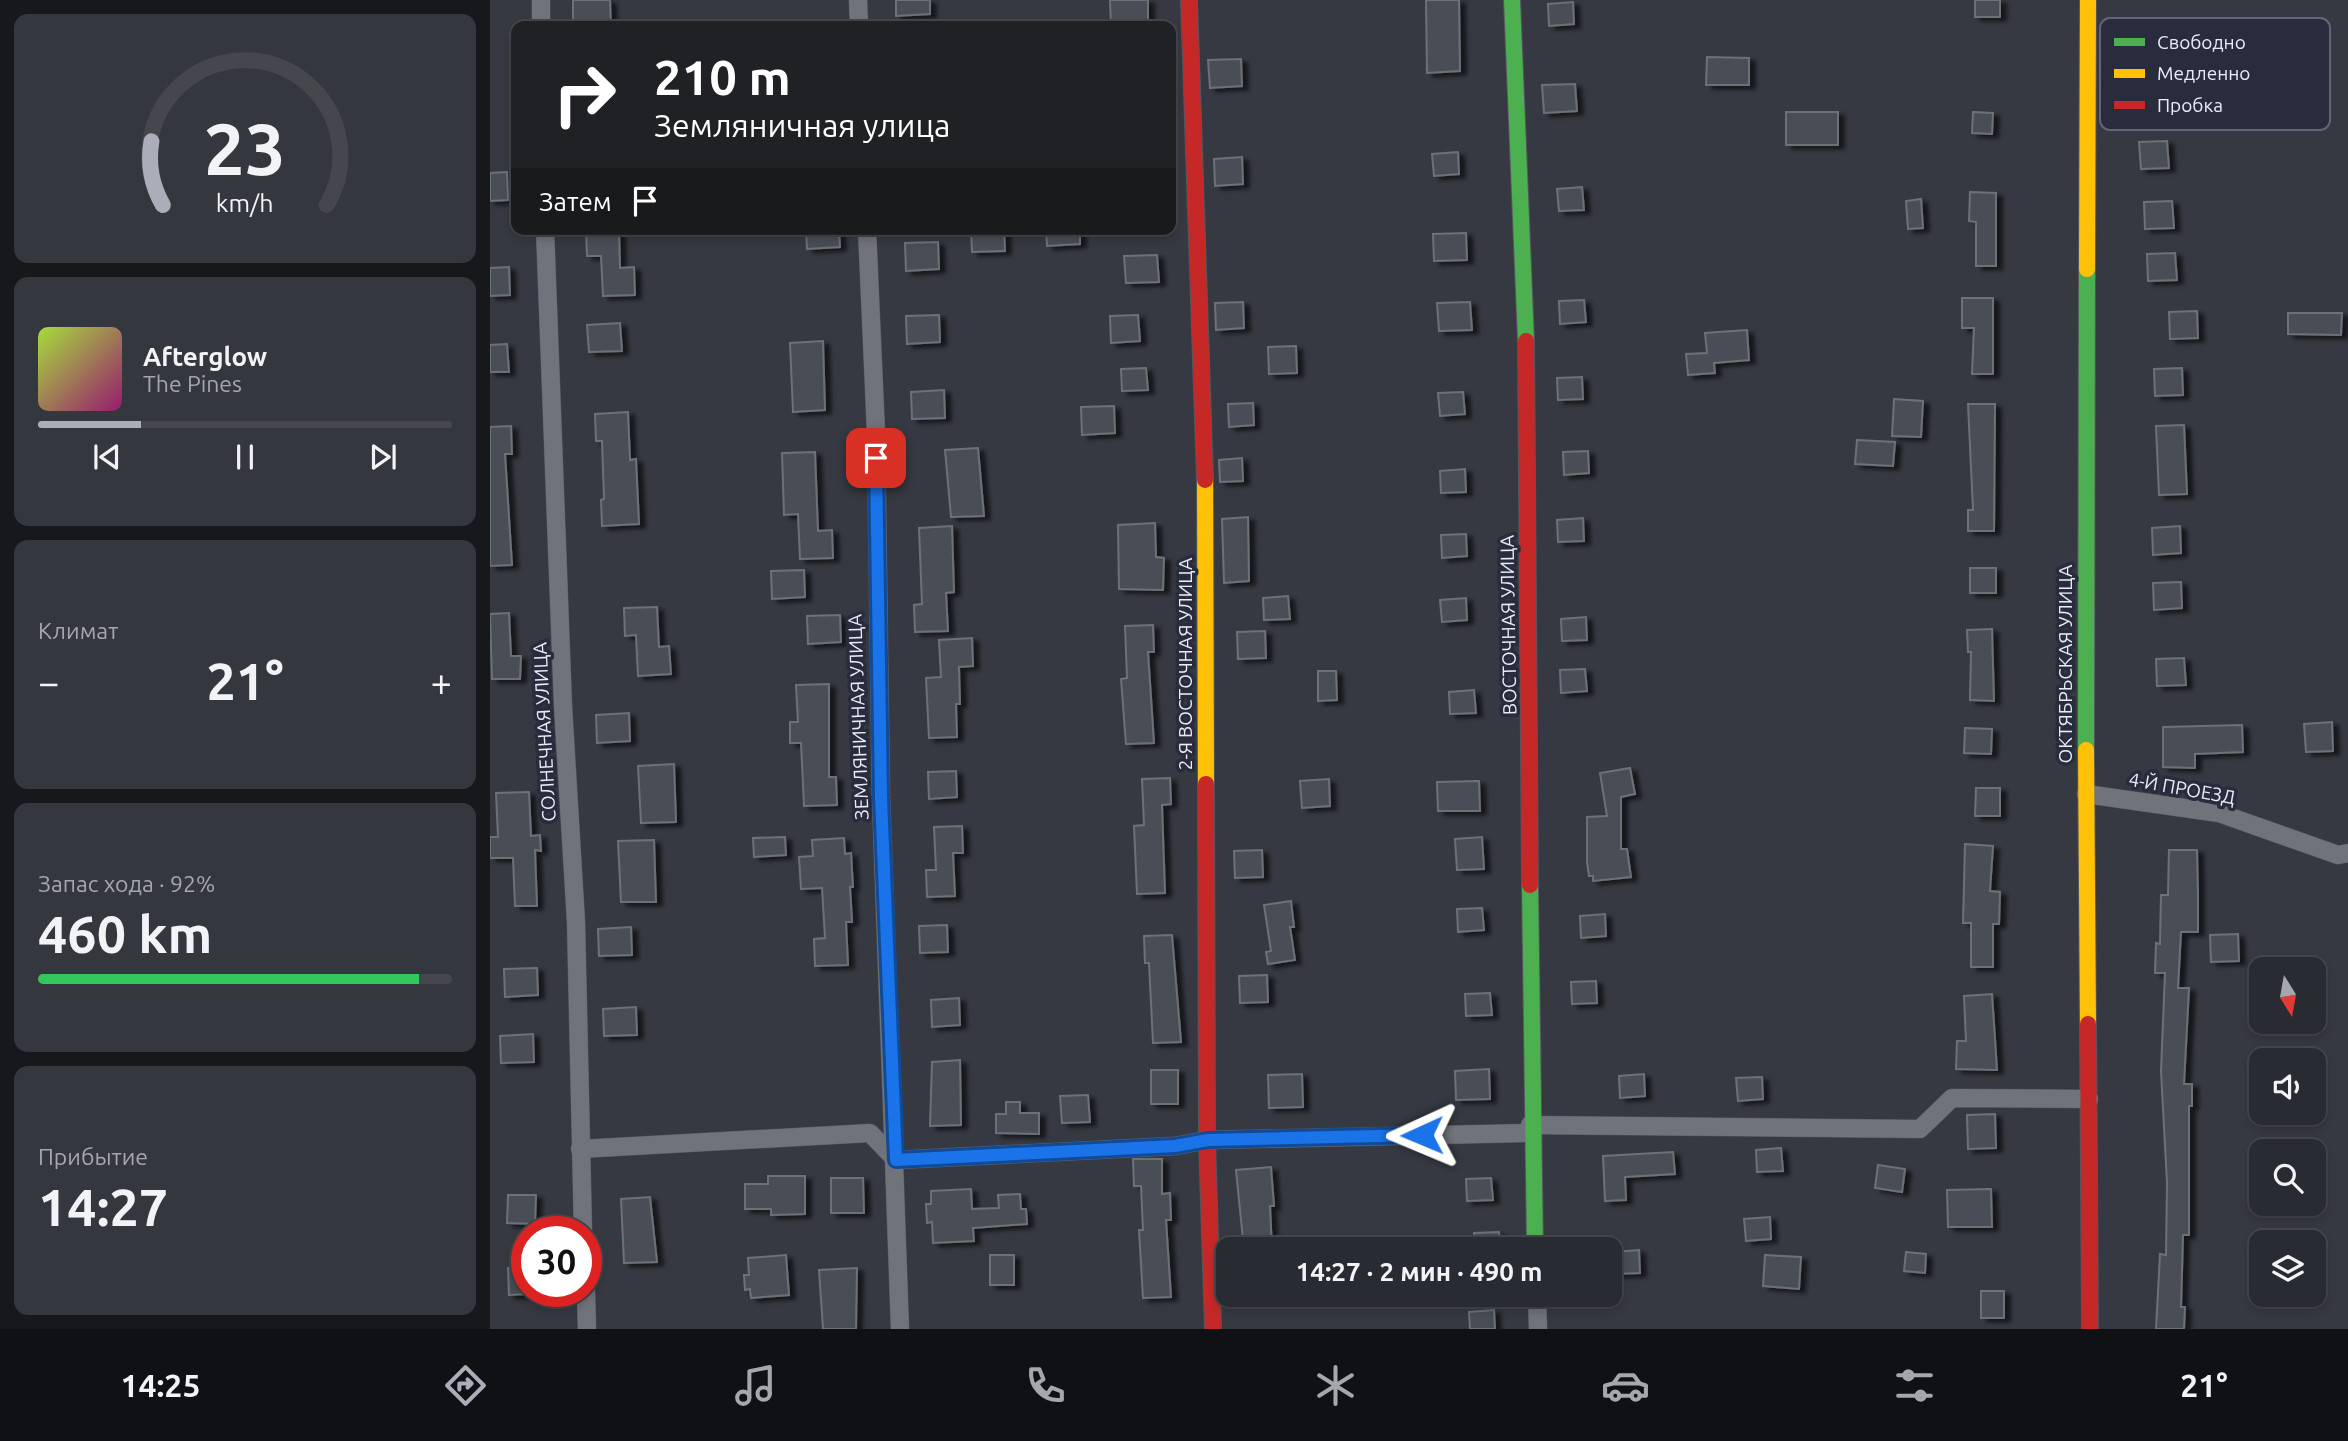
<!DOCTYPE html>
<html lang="ru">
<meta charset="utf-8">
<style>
:root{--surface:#292b32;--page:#35373e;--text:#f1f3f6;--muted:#a5a7ac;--line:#45474d;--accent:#abadb8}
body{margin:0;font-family:Ubuntu,sans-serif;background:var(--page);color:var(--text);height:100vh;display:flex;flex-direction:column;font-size:26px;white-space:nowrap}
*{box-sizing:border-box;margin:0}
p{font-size:23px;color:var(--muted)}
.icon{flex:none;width:38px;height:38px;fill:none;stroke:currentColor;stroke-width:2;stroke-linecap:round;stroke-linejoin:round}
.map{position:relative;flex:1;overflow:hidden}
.details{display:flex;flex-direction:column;gap:14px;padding:14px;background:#17181c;width:490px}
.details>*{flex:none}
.banner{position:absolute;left:21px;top:21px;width:665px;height:214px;border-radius:14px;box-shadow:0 4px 10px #0003,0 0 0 2px var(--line);background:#202124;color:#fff;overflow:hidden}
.needle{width:46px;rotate:169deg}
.buttons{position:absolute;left:1759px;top:957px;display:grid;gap:14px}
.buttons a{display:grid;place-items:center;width:77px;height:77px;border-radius:14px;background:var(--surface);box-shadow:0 4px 10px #0003,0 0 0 2px var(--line);font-size:35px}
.speed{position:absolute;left:21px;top:1216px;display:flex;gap:14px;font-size:35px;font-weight:700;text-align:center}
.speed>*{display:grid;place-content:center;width:91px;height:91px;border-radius:50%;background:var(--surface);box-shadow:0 4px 10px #0003,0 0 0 2px var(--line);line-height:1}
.speed .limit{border:10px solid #d22;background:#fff;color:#111}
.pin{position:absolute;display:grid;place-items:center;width:60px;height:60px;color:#fff;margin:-30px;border-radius:14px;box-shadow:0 4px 10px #0006}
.me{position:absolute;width:77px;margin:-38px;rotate:269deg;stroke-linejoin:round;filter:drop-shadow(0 0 5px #0008)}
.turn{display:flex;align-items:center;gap:24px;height:147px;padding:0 28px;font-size:32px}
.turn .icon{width:91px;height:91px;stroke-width:2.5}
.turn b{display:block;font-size:49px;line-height:60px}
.then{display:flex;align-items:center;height:66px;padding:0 28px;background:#0003;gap:14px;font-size:26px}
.big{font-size:52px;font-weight:700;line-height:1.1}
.details .card{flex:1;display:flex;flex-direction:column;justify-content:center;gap:10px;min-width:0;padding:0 24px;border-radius:14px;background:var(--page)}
.details .dial{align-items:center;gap:0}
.dial svg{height:182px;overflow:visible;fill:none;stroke:var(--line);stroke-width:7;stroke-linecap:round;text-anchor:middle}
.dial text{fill:var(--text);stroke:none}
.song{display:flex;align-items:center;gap:21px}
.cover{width:84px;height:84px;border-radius:10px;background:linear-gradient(135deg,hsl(80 70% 55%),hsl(320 70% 35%))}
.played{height:7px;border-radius:4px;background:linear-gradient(90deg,var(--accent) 25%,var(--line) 25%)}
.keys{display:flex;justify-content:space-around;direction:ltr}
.heat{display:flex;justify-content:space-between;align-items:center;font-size:38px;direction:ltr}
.charge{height:10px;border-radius:5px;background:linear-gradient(90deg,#34c759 92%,var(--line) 0)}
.trip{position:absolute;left:726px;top:1237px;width:406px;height:70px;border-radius:14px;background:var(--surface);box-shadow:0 4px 10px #0003,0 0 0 2px var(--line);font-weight:700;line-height:70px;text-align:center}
.tab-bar{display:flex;height:112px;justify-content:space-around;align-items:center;background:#101114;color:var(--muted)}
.tab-bar .icon{width:49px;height:49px}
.tab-bar .selected{color:var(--accent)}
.tab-bar b{font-size:32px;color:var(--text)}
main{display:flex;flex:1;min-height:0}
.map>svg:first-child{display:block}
.building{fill:#494e56;stroke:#6c7178;stroke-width:2;filter:url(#shadow)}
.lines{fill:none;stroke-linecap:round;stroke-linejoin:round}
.street-casing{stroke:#54565e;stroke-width:19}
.fast-casing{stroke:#54565e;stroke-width:18}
.slow-casing{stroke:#54565e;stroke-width:18}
.jam-casing{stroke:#54565e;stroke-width:18}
.street{stroke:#71737a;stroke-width:18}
.fast{stroke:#4caf50;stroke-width:16}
.slow{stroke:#ffc107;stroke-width:16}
.jam{stroke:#c62828;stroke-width:16}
.route-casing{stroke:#114b97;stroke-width:18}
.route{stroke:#1a73e8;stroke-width:12}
.labels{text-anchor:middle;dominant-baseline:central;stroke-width:7;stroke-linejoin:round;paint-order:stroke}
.street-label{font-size:19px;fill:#e9ecf7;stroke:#282c3c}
.key{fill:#282c3c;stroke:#626674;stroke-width:2}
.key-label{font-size:19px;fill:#e9ecf7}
</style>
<main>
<section class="details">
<div class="card dial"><svg viewBox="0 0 100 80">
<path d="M14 69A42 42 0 1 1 86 69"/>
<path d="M14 69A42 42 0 0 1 9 41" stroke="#abadb8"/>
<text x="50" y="56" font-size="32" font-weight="700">23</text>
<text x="50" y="72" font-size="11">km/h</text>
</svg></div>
<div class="card">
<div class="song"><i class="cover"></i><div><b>Afterglow</b><p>The Pines</p></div></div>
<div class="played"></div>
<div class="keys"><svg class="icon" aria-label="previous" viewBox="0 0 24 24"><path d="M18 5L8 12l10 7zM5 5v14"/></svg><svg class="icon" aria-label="pause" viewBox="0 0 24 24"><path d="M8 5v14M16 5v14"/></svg><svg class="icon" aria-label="next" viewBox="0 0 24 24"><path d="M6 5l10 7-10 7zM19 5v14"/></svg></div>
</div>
<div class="card"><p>Климат</p>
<div class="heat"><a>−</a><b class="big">21°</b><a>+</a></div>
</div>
<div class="card"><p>Запас хода · 92%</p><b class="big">460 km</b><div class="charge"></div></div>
<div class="card"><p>Прибытие</p><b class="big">14:27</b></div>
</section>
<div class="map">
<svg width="1858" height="1329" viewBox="0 0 1858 1329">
<defs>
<filter id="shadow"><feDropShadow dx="6" dy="3.5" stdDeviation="2" flood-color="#0009"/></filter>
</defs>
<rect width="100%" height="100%" fill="#373942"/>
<g class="building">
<path d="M83,0H120L121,26H83Z"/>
<path d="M406,0H440V14L406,16Z"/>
<path d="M620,0H658V26H621Z"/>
<path d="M936,0H969L970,71L937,73Z"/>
<rect x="1485" y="0" width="25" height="17"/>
<path d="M1083,2L1084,24L1059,26L1058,4Z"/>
<path d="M1217,57L1259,58V85H1216Z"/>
<path d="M751,59L752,86L720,88L718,60Z"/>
<path d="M1085,84L1087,111L1054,113L1052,85Z"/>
<rect x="1296" y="112" width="52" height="33"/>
<path d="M1483,112L1503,113L1502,134L1482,133Z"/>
<path d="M1677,141L1679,168L1651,169L1649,142Z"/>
<path d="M968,152L969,174L944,176L942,154Z"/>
<path d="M752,157L753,184L725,186L724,159Z"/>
<path d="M17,172L18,200L0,201V173Z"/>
<path d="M1092,187L1094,210L1069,211L1067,189Z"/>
<path d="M1480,192L1506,193V266H1486V222L1479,221Z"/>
<path d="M1431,199L1433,228L1418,229L1416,201Z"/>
<path d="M1682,201L1684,228L1655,229L1654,202Z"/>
<path d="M96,229H129L130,268L144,267L145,295L113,296L111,256H97Z"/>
<path d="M316,229H349L350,247L317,249Z"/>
<path d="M481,229H514L515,251L482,252Z"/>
<path d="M556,229H590V244L557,246Z"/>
<path d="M976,233L977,260L944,261L943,234Z"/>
<path d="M448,242L449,269L416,271L415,243Z"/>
<path d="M1685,253L1687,280L1658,281L1657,254Z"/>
<path d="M667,255L669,282L636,283L634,256Z"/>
<path d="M19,267L20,295L0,296V268Z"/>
<path d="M1472,298H1503V374H1482L1484,328H1472Z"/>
<path d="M1094,300L1096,322L1070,324L1069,301Z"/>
<path d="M753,302L754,328L726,330L725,303Z"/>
<path d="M980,302L982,330L949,331L947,303Z"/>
<path d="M1707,311L1708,338L1680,339L1679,312Z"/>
<path d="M1798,313H1852L1851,335L1798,334Z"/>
<path d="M449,315L450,342L417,344L416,316Z"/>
<path d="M648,315L650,341L621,343L620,316Z"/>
<path d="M130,323L132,351L99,352L97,325Z"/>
<path d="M1257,330L1259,360L1224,363L1225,373L1198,375L1196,354L1217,353L1215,333Z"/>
<path d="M333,341L335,410L303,412L300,343Z"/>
<path d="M17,344L19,372H0V345Z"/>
<path d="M806,346L807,373L779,374L778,347Z"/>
<path d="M656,368L658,390L632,391L631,369Z"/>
<path d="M1692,368L1693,395L1665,396L1664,369Z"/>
<path d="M1092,377L1093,399L1068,400L1067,378Z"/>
<path d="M454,390L455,418L422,419L421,392Z"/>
<path d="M973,392L975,414L950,416L948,393Z"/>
<path d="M1404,399L1433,401L1431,437L1402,436Z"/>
<path d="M763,403L764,425L739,427L738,404Z"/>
<path d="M1478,404H1505L1504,531H1478V510H1483Z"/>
<path d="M624,406L625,433L592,435L591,407Z"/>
<path d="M138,412L140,460L146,459L149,524L112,526L111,500L114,499L112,441H106L105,414Z"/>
<path d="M1694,425L1697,494L1669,495L1666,426Z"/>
<path d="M21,426L22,454H15L22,565L0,566V427Z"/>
<path d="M1367,440L1405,442L1403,466L1365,464Z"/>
<path d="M488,448L494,516L461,517L455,450Z"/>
<path d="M1098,451L1099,473L1074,475L1073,452Z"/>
<path d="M325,452L328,531L342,530L343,558L310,559L308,514L294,515L292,453Z"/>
<path d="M752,458L753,481L730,482L729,460Z"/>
<path d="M975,469L976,492L951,493L950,471Z"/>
<path d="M758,517L759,581L734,583L732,519Z"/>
<path d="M1093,518L1094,541L1068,542L1067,520Z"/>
<path d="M665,523L666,557L674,558L673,590L629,589L628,525Z"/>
<path d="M462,526L464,592L456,593L458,631L425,632L424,605L432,604L429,528Z"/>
<path d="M1690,526L1691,553L1663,555L1662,528Z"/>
<path d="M976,534L977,556L952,558L951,535Z"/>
<rect x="1480" y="568" width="26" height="25"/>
<path d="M314,570L315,597L282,599L281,571Z"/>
<path d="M1691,582L1692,608L1664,610L1663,583Z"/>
<path d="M798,596L800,619L774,620L773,598Z"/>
<path d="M976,598L977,620L952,622L950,600Z"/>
<path d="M167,607L169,647L179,646L181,674L148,676L146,635L135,636L134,608Z"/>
<path d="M19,613L21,656H31L30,679H2L0,614Z"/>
<path d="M350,615L351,642L318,644L317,616Z"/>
<path d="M1096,617L1097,640L1072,641L1071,619Z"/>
<path d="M663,625L664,652H658L664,743L636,744L631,679L637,678L635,626Z"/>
<path d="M1502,629L1504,701L1480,700L1481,652H1478L1477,630Z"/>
<path d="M775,631L776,658L748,659L747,632Z"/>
<path d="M482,638L483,666L469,667L470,704H466L467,737L439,738L436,678L451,677L449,640Z"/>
<path d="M1694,658L1696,685L1667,686L1666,659Z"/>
<path d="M1095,669L1097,691L1071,693L1070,670Z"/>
<path d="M828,671H846L847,700L828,701Z"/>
<path d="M339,684V777H346L347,805L314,806L311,743H300V722H308L306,685Z"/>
<path d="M984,690L986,713L960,714L959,692Z"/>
<path d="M139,713L140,741L107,743L106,715Z"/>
<path d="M1842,722L1843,751L1816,752L1814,724Z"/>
<path d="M1752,725L1753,752L1705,754V768L1673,767V727Z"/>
<path d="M1475,728L1502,729L1501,754L1474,753Z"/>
<path d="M184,764L186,822L151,823L148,766Z"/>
<path d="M1140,768L1145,794L1131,797V849H1137L1141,877L1103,881V876H1099L1097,862V817L1117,816L1110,773Z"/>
<path d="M466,771L467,797L439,799L438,772Z"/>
<path d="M680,778L681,804L672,805L675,893L647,894L644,826L654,825L652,779Z"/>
<path d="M839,779L840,806L812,808L810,781Z"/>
<path d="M989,781L990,811H948L947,782Z"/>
<path d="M1486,788H1510V816H1485Z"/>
<path d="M39,792L41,836L50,835L51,851L45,850L47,906H25L23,858H0V837H8L6,793Z"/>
<path d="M472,826L473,853H463L465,896L437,897L436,870H446L444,827Z"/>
<path d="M295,837L296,855L264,857L263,838Z"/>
<path d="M992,837L994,869L967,870L965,839Z"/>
<path d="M354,838L355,854L361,853L363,887H360L362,922H356L358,965L325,966L324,939L335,938L332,888L311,889L309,857L323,856L322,840Z"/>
<path d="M164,840L166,902H131L128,841Z"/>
<path d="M1475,844L1503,846L1500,891L1510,892L1509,924H1503V967H1481V923H1473Z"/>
<path d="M772,850L773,877L745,878L744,851Z"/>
<path d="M1679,850H1707L1708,895V932H1691L1688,988H1699L1694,1084H1702V1106H1699V1235H1693L1691,1307H1695L1694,1329H1666L1670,1254L1676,1255L1677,1183L1671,1071L1675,973H1665L1666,943L1670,944L1671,895H1678Z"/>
<path d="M801,901L804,927H800L805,960L778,964L776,952L781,951L774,905Z"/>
<path d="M992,908L994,930L968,932L967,909Z"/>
<path d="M1115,914L1116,936L1091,938L1090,916Z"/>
<path d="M457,925L458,952L430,953L429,926Z"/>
<path d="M141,927L142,955L109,956L108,929Z"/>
<path d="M1748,934L1749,961L1721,962L1720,935Z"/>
<path d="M682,935L691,1042L663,1043L659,963H655L654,936Z"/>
<path d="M47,968L48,995L15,997L14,969Z"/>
<path d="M777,975L778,1002L750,1003L749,976Z"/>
<path d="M1106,981L1107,1003L1082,1004L1081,982Z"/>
<path d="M1000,993L1002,1015L976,1016L975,994Z"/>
<path d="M1502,994L1507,1070L1466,1069L1467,1041H1476L1474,996Z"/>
<path d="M469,998L470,1025L442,1027L441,1000Z"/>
<path d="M146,1007L147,1035L114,1036L113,1009Z"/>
<path d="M43,1034L44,1062L11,1063L10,1036Z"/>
<path d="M470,1060L471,1125L440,1126L442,1062Z"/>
<path d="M999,1069L1000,1099L966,1100L965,1071Z"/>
<rect x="661" y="1070" width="27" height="34"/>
<path d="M812,1074L813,1107L779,1108L778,1075Z"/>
<path d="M1154,1074L1155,1096L1130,1098L1129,1076Z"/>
<path d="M1272,1077L1273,1099L1248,1101L1246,1078Z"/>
<path d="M598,1095L600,1122L572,1123L570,1096Z"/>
<path d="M516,1102H530V1113H549V1134L506,1133V1114H516Z"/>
<path d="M1505,1114L1506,1148L1478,1149L1477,1115Z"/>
<path d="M1291,1148L1293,1171L1267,1172L1266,1150Z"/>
<path d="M1183,1152L1185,1174L1135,1177L1136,1200L1115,1201L1113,1156Z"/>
<path d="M643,1159H672V1194L680,1193L681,1220H676L681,1297L653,1298L649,1230H653L651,1186H644Z"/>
<path d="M1388,1165L1415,1169L1412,1192L1385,1188Z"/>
<path d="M781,1167L784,1206H780L782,1250H754L746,1170Z"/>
<path d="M278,1176H315V1214L281,1215V1209H255V1184H278Z"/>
<path d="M341,1178H373L374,1213H341Z"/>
<path d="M1001,1178L1003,1200L977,1201L976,1179Z"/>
<path d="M481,1189L482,1209L509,1208L508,1195L530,1194L531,1209H536L537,1224L483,1228L484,1241L443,1243L442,1222L437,1223L436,1204H441V1191Z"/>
<path d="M1501,1189L1502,1227H1458L1457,1190Z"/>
<path d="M18,1195H46L45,1224L17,1223Z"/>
<path d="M160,1197L167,1262L134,1263L131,1199Z"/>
<path d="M1280,1217L1281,1239L1256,1241L1254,1219Z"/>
<path d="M1009,1232L1010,1250H985L984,1233Z"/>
<path d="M1149,1250L1150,1273L1125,1274L1124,1252Z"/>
<path d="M1416,1252L1436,1254L1435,1273L1414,1271Z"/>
<path d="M296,1255L299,1295L261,1298L260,1289L255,1290L254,1275H259L258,1258Z"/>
<rect x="500" y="1255" width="24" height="30"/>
<path d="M1275,1255L1311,1257L1309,1289L1273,1286Z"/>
<path d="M37,1267V1294L19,1295L18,1268Z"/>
<path d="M367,1268L366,1329H333L329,1270Z"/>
<rect x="1491" y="1291" width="23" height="27"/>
<path d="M1004,1310L1005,1329H980L979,1312Z"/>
</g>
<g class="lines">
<g class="street-casing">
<g id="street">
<path d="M51,0V26"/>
<path d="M368,0L369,26"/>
<path d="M55,229L73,706L86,922L93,1232"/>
<path d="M377,229L386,433L391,798L410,1329"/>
<path d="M1596,794L1729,813L1848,855L1858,853"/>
<path d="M1040,1125L1430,1129L1462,1098L1599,1099"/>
<path d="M90,1149L380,1133L406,1160L685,1146L717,1140L1040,1133"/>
<path d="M96,1292L97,1329"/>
<path d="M1047,1295L1048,1329"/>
</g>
</g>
<g class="fast-casing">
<g id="fast">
<path d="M1022,0L1036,341"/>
<path d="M1596,750L1597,269"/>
<path d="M1040,885L1045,1250"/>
</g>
</g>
<g class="slow-casing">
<g id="slow">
<path d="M1597,269L1598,0"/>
<path d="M715,480L716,784"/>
<path d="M1596,750L1598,1024"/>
</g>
</g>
<g class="jam-casing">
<g id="jam">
<path d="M699,0L715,480"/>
<path d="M1036,341L1040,885"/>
<path d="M716,784L717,1140L723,1329"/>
<path d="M1598,1024L1600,1329"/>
</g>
</g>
<use href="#street" class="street"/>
<use href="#fast" class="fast"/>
<use href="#slow" class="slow"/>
<use href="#jam" class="jam"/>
</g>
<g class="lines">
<g class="route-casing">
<path id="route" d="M386,458L391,798L406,1160L685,1146L718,1140L932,1135"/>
</g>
<use href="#route" class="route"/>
</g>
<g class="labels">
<g class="street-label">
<text transform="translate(1018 625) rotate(-91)">ВОСТОЧНАЯ УЛИЦА</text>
<text transform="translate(695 664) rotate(-90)">2-Я ВОСТОЧНАЯ УЛИЦА</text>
<text transform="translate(1575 664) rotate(-90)">ОКТЯБРЬСКАЯ УЛИЦА</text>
<text transform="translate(368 717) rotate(-92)">ЗЕМЛЯНИЧНАЯ УЛИЦА</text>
<text transform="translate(54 732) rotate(-93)">СОЛНЕЧНАЯ УЛИЦА</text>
<text transform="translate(1692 788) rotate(10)">4-Й ПРОЕЗД</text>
</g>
</g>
<rect x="1610" y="18" width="230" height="112" rx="10" class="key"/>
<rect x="1624" y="38" width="31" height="8" fill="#4caf50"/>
<rect x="1624" y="69" width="31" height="9" fill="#ffc107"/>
<rect x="1624" y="101" width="31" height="8" fill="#c62828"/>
<g class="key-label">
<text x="1667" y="49">Свободно</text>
<text x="1667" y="80">Медленно</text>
<text x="1667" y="112">Пробка</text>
</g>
</svg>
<div class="buttons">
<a><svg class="needle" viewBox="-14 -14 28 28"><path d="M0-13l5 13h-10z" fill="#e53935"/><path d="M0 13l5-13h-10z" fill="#a5a7ac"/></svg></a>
<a><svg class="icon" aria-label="sound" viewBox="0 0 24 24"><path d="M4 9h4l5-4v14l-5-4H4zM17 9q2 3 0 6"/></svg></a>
<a><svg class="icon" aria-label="search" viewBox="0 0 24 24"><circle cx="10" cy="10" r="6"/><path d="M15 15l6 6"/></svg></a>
<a><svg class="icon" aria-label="layers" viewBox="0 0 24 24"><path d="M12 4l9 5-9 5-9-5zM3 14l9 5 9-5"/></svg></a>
</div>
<div class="speed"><div class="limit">30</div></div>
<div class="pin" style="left:386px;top:458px;background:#d93025"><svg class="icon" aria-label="arrive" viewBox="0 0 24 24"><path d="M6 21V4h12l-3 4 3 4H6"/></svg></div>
<svg class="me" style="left:932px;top:1135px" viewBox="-20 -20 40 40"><path d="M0-17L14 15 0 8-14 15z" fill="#1a73e8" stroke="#fff" stroke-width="4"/></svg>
<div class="trip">14:27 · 2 мин · 490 m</div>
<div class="banner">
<div class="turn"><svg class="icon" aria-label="right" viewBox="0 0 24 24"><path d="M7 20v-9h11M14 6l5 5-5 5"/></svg><div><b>210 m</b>Земляничная улица</div></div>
<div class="then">Затем<svg class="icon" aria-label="arrive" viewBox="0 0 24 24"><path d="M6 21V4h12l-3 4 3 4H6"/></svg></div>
</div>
</div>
</main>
<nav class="tab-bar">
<b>14:25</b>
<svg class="icon selected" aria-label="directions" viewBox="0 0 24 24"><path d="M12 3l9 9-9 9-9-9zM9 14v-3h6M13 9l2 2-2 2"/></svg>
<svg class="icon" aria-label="music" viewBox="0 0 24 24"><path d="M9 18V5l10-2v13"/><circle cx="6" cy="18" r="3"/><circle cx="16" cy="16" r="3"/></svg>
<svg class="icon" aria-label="phone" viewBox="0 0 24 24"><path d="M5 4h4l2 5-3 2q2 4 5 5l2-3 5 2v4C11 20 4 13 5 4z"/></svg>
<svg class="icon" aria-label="climate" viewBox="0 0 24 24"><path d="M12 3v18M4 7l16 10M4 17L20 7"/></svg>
<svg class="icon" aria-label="car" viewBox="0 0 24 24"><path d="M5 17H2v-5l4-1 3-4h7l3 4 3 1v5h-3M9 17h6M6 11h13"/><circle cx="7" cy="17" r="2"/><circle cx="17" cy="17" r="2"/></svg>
<svg class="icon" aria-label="filters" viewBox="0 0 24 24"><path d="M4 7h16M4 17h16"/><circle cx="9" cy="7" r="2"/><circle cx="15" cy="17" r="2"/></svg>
<b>21°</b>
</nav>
